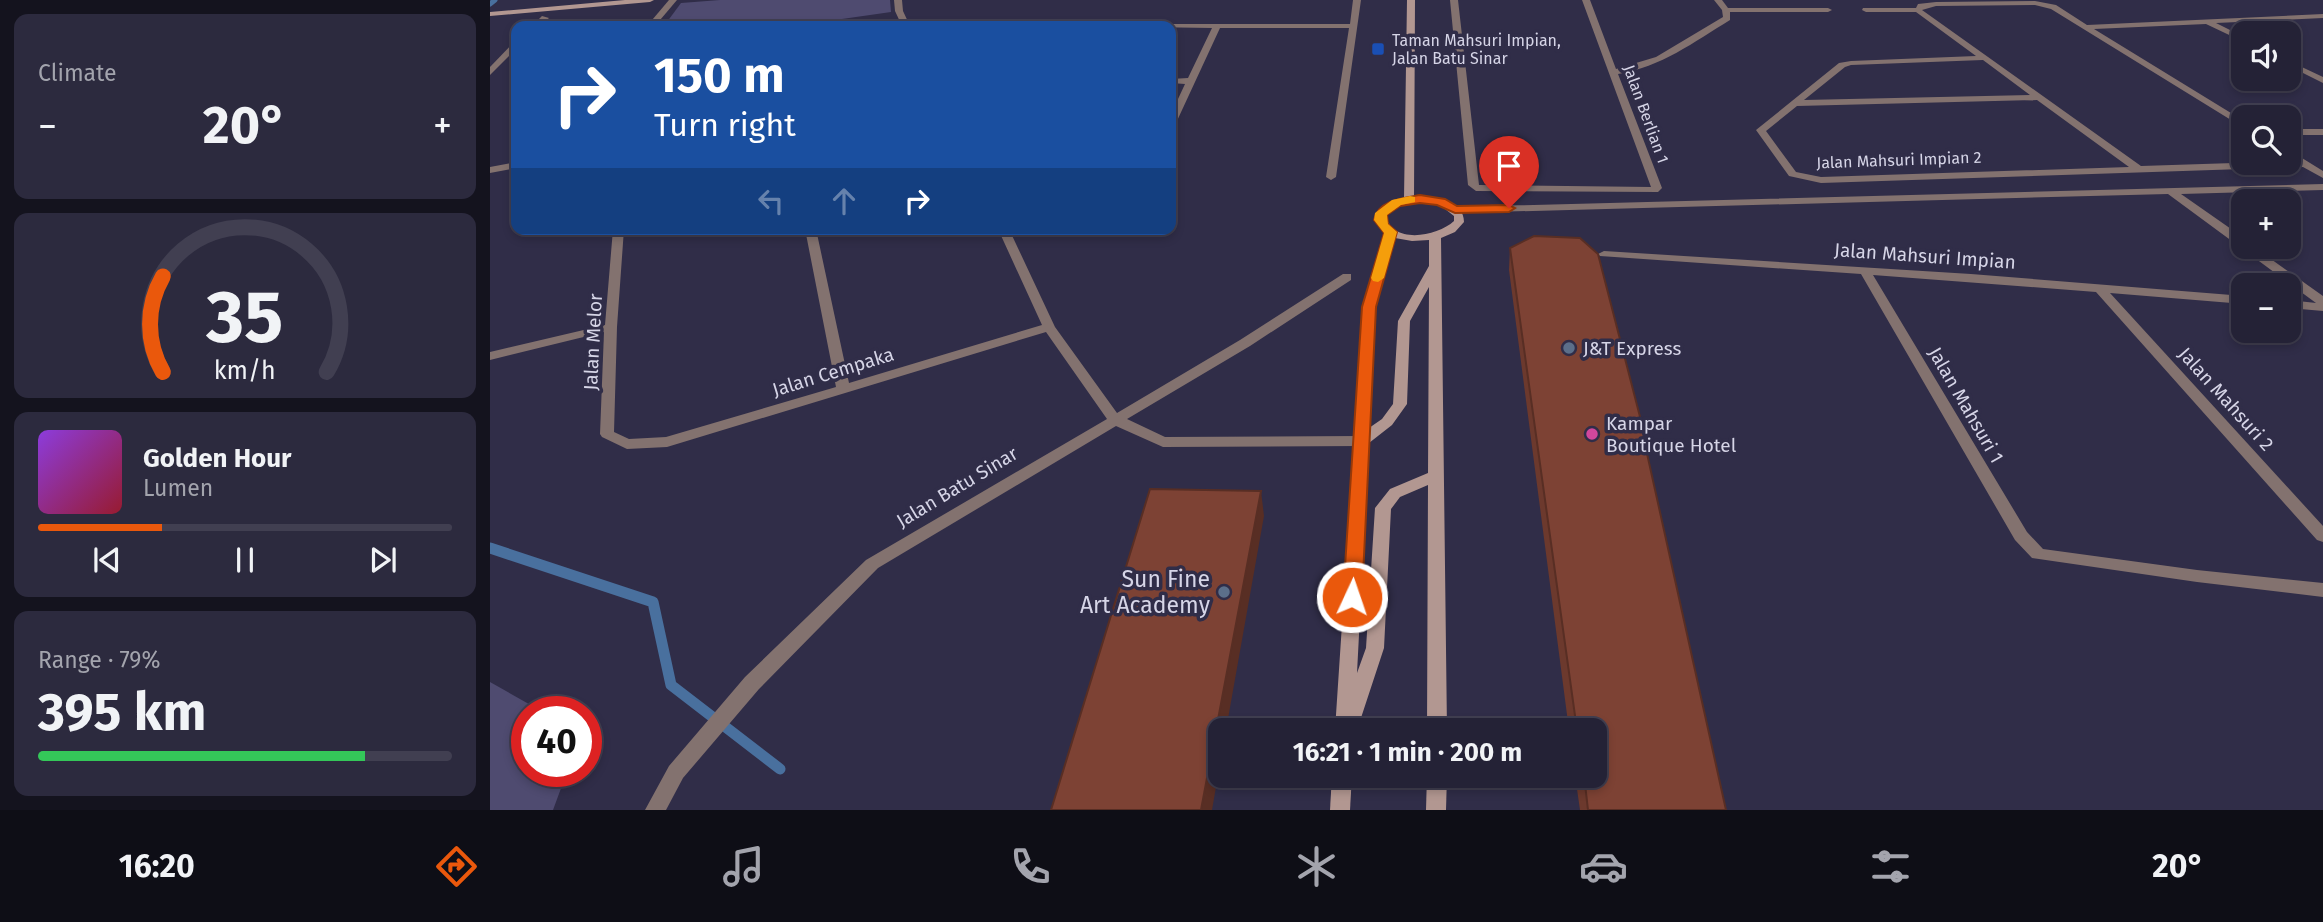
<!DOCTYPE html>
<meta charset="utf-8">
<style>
:root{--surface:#242236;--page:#2c2a3e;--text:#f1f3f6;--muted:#a3a4ad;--line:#413f51;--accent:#ea580c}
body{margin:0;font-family:"Fira Sans",sans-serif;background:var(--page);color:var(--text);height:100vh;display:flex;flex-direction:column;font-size:26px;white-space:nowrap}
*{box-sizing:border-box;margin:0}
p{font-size:23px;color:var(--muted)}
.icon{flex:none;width:38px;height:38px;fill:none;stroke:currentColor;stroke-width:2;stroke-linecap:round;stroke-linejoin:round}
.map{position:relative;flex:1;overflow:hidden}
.sheet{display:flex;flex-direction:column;gap:14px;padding:14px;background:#14131e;width:490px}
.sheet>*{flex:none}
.hud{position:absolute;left:21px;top:21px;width:665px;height:214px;border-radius:14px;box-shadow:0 4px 10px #0003,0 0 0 2px var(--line);background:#1a4fa0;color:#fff;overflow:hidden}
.controls{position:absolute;left:1741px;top:21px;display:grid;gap:14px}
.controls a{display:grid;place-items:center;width:70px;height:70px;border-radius:14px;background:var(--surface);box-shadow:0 4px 10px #0003,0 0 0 2px var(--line);font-size:35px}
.speed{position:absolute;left:21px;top:696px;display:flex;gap:14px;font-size:35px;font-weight:700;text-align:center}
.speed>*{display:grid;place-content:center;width:91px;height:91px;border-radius:50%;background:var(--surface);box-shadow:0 4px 10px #0003,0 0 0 2px var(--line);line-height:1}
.speed .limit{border:10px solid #d22;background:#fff;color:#111}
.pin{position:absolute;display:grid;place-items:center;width:60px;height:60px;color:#fff;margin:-72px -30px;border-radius:50% 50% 50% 0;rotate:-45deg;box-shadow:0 0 7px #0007}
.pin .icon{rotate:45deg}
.me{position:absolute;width:77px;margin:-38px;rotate:3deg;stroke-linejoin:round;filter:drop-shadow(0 0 5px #0008)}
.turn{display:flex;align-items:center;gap:24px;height:147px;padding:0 28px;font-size:32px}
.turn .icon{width:91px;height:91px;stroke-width:2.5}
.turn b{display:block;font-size:49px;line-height:60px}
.lanes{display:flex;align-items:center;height:66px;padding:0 28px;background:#0003;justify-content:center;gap:35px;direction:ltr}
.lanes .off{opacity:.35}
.big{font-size:52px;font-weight:700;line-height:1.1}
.sheet .widget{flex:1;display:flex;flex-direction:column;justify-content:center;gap:10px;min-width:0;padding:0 24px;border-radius:14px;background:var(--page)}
.sheet .dial{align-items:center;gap:0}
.dial svg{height:182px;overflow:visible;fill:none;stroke:var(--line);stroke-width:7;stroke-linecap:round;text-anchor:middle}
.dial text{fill:var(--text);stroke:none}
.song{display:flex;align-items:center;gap:21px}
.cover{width:84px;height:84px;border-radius:10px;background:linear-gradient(135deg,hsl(270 70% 55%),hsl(350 70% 35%))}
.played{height:7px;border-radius:4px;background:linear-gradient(90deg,var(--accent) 30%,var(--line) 30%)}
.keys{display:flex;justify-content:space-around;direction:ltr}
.heat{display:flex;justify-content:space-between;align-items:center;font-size:38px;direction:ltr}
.charge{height:10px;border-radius:5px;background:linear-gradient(90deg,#34c759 79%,var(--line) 0)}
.trip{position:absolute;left:718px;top:718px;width:399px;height:70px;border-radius:14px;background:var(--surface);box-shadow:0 4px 10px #0003,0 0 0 2px var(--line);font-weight:700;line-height:70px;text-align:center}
.menu{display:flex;height:112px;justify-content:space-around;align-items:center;background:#0e0e16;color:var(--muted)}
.menu .icon{width:49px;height:49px}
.menu .on{color:var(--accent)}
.menu b{font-size:32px;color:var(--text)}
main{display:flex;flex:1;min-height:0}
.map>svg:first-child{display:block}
.green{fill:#4f4b70}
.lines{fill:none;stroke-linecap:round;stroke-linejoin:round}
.stream-far1{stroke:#49709e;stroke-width:5}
.stream{stroke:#49709e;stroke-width:11}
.street{fill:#83726f;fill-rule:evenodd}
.secondary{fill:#b29791;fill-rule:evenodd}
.wall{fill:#6c392d}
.shaded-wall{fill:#582e24}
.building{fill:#7d4234;stroke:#582e24;stroke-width:2}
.route{fill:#ea580c;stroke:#983908;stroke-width:2}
.slow{fill:#f59e0b}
.transit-dot{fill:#1a4fb4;stroke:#302d48;stroke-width:2.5}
.service-dot{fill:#5c6f8a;stroke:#302d48;stroke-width:2.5}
.hotel-dot{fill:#d1479c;stroke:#302d48;stroke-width:2.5}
.labels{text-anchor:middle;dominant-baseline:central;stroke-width:7;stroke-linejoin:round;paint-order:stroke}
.far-poi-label{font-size:16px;fill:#d6d5e7;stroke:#302d48;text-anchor:start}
.far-street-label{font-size:16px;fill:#d6d5e7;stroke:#302d48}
.street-label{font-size:19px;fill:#d6d5e7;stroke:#302d48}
.poi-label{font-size:19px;fill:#d6d5e7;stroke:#302d48;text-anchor:start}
.near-poi-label{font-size:23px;fill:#d6d5e7;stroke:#302d48;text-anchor:end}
</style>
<main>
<section class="sheet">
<div class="widget"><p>Climate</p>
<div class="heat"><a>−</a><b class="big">20°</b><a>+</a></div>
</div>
<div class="widget dial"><svg viewBox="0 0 100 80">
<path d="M14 69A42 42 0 1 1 86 69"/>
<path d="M14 69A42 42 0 0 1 14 27" stroke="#ea580c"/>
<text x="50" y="56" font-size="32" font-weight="700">35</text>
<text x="50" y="72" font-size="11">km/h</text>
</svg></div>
<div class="widget">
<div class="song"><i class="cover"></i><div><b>Golden Hour</b><p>Lumen</p></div></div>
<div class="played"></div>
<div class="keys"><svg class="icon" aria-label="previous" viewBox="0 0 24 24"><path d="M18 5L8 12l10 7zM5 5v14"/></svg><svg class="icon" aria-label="pause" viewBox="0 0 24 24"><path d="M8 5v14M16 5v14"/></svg><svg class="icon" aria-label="next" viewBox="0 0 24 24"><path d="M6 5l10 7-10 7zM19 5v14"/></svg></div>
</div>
<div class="widget"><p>Range · 79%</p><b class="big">395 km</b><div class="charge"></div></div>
</section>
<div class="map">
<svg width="1833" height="810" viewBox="0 0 1833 810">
<rect width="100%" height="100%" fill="#302d48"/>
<g class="green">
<path d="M230,0H400L401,12L303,26H174L191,3Z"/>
<path d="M0,682L53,712H37V772H77L63,810H0Z"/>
</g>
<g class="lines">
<path class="stream-far1" d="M0,4L5,0"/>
<path class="stream" d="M0,548L163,602L181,685L290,769"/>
<g class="street">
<path d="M179,0H187L165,26H157Z"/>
<path d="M404,0H412L413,11L420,26H412L405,11Z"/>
<path d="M863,0H871L846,177L841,180L836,177L859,28H730L686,123L681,126V114L695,84L681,83V79L698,78L722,28L590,26L594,24H860Z"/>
<path d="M960,0H968L989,185L1161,187L1092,0H1100L1126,69L1166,57L1233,17L1232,10L1224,0H1232L1238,8H1338L1342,10L1338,12H1240V20C1204,42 1171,67 1128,74L1172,188L1168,192L986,191L978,185Z"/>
<path d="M1545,1L1566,5L1597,25L1833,14V18L1726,23L1754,37V42L1716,24L1604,29L1754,121V128L1561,9L1545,5L1446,6L1432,10L1651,166L1805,161L1799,157V150L1833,171V178L1813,167L1331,183L1299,176L1266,130L1349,63L1361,61L1486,56L1426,12H1376L1372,10L1373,8H1426L1428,4L1446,2ZM1493,60L1540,95L1314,100L1355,67L1361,65ZM1547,100L1639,167L1331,177L1306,172L1276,131L1307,106Z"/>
<path d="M52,16L59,18L50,26H42Z"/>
<path d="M23,43H26V49L0,75V67Z"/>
<path d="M1799,61L1833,77V83L1799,66Z"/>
<rect x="1799" y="129" width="34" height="6"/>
<path d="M26,162V168L0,173V167Z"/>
<path d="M1833,184V190L1691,194L1754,238V247H1764L1833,296V311L1799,308V300L1826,303L1678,194L965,213L960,210L965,207Z"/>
<path d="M123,229H134L127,327L124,432L139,439L176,437L346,387L315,229H326L359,383L552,325L508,229H519L565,327L627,413L750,340L853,274H861V280L760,346L637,419L675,437L871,436L878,441L871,446L673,447L626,426L388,568L269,689L193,778L176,810H155L179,766L255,677L376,560L617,419L556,332L177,447L137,449L112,437L110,434L114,332L0,360V352L115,325Z"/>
<path d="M1114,251L1481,274L1754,296V304L1620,293L1833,526V542L1827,540L1606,292L1383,275L1537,532L1553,549L1707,570L1833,583V597L1707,582L1542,558L1525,540L1371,274L1110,256L1108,254Z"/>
</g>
<g class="secondary">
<path d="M135,0H164L160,2L0,16V12Z"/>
<path d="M917,0H925L924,197C942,196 974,199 974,222L965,232L951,238L957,730H937L938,485L910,497L901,509L894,648L867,730H845L873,307L895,234L887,224L886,213L903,200L914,198ZM933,203L950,205L964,216V221C947,237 900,245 896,214L910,205ZM905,238L922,241L939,240V266L908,321L903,404L892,419L879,428L885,307ZM939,287L938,473L900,489L885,508L876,648L867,673L879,443L902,425L917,404L920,321Z"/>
<path d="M842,775H862L860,810H840Z"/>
<path d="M937,775H957L956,810H936Z"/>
</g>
</g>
<path class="wall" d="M1020,248L1156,440L1155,446L1236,810H1090L1085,775H1104V730H1079L1019,270Z"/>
<path class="shaded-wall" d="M771,491L774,516L736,730H730V764L722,810H711Z"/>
<g class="building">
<path d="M1044,236L1090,238L1108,254L1156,440H1154L1236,810H1098L1094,775H1104V730H1087L1020,248Z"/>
<path d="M660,489L771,491L711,810H561Z"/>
</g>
<path class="route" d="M930,195L955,199L967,206L1019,205L1025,208L1019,212L965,213L947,205L930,203L910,206L897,215L898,224L907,232L886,307L872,597L869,603L862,605L855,603L853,597L872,307L894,233L884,220C888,200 913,198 930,195Z"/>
<path class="slow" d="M920,196L925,197V202L911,205L897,215L898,224L907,232L894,278L888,282L883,281L881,278L894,233L884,220L885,213L902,200Z"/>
<rect class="transit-dot" x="881" y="42" width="14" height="14" rx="3.5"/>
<g class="service-dot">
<circle cx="1079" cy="348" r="7"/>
<circle cx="734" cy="592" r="7"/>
</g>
<circle class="hotel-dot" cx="1102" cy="434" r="7"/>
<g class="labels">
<g class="far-poi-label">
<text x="902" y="40">Taman Mahsuri Impian,<tspan x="902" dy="18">Jalan Batu Sinar</tspan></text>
</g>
<g class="far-street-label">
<text transform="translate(1156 114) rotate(70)">Jalan Berlian 1</text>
<text transform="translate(1409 160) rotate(-2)">Jalan Mahsuri Impian 2</text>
</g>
<g class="street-label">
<text transform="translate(1435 256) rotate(4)">Jalan Mahsuri Impian</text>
<text transform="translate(103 342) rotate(-87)">Jalan Melor</text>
<text transform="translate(343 372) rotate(-17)">Jalan Cempaka</text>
<text transform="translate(1736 399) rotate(48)">Jalan Mahsuri 2</text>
<text transform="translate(1476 405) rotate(60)">Jalan Mahsuri 1</text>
<text transform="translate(467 487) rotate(-31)">Jalan Batu Sinar</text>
</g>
<g class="poi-label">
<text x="1093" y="348">J&amp;T Express</text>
<text x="1116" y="423">Kampar<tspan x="1116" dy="22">Boutique Hotel</tspan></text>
</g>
<g class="near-poi-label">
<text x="720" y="579">Sun Fine<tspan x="720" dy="26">Art Academy</tspan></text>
</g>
</g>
</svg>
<div class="controls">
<a><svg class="icon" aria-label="sound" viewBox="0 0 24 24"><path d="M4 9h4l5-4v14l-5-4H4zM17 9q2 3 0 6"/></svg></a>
<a><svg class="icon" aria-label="search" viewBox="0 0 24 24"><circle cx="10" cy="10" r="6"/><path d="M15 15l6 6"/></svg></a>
<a>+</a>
<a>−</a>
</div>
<div class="speed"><div class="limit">40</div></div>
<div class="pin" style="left:1019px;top:208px;background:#d93025"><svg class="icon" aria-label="arrive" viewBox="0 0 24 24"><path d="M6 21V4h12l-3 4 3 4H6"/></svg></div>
<svg class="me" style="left:862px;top:597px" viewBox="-20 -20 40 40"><circle r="17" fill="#ea580c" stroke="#fff" stroke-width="3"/><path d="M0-11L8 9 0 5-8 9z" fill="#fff"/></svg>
<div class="trip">16:21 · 1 min · 200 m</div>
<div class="hud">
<div class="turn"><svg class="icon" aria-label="right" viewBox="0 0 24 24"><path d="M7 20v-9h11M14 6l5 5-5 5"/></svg><div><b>150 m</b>Turn right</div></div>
<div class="lanes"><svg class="icon off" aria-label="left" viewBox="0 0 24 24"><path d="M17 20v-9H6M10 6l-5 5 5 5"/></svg><svg class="icon off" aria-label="ahead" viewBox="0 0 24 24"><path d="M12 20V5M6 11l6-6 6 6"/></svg><svg class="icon" aria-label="right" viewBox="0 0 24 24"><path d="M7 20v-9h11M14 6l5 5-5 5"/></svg></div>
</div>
</div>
</main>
<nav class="menu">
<b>16:20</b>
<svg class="icon on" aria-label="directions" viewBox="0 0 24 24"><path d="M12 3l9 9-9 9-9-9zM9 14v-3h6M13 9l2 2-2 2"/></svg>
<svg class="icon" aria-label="music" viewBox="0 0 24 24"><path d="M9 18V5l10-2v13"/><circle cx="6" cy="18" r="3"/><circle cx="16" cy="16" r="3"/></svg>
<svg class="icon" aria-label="phone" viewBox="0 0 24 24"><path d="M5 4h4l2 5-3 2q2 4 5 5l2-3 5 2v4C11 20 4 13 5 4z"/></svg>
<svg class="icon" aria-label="climate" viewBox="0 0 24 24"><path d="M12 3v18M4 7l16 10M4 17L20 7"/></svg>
<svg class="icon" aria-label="car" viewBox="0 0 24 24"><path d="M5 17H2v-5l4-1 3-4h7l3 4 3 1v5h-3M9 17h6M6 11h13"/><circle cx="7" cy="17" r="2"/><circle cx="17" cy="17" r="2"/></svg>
<svg class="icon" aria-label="filters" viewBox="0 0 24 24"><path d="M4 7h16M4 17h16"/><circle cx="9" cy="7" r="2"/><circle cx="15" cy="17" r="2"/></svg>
<b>20°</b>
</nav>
